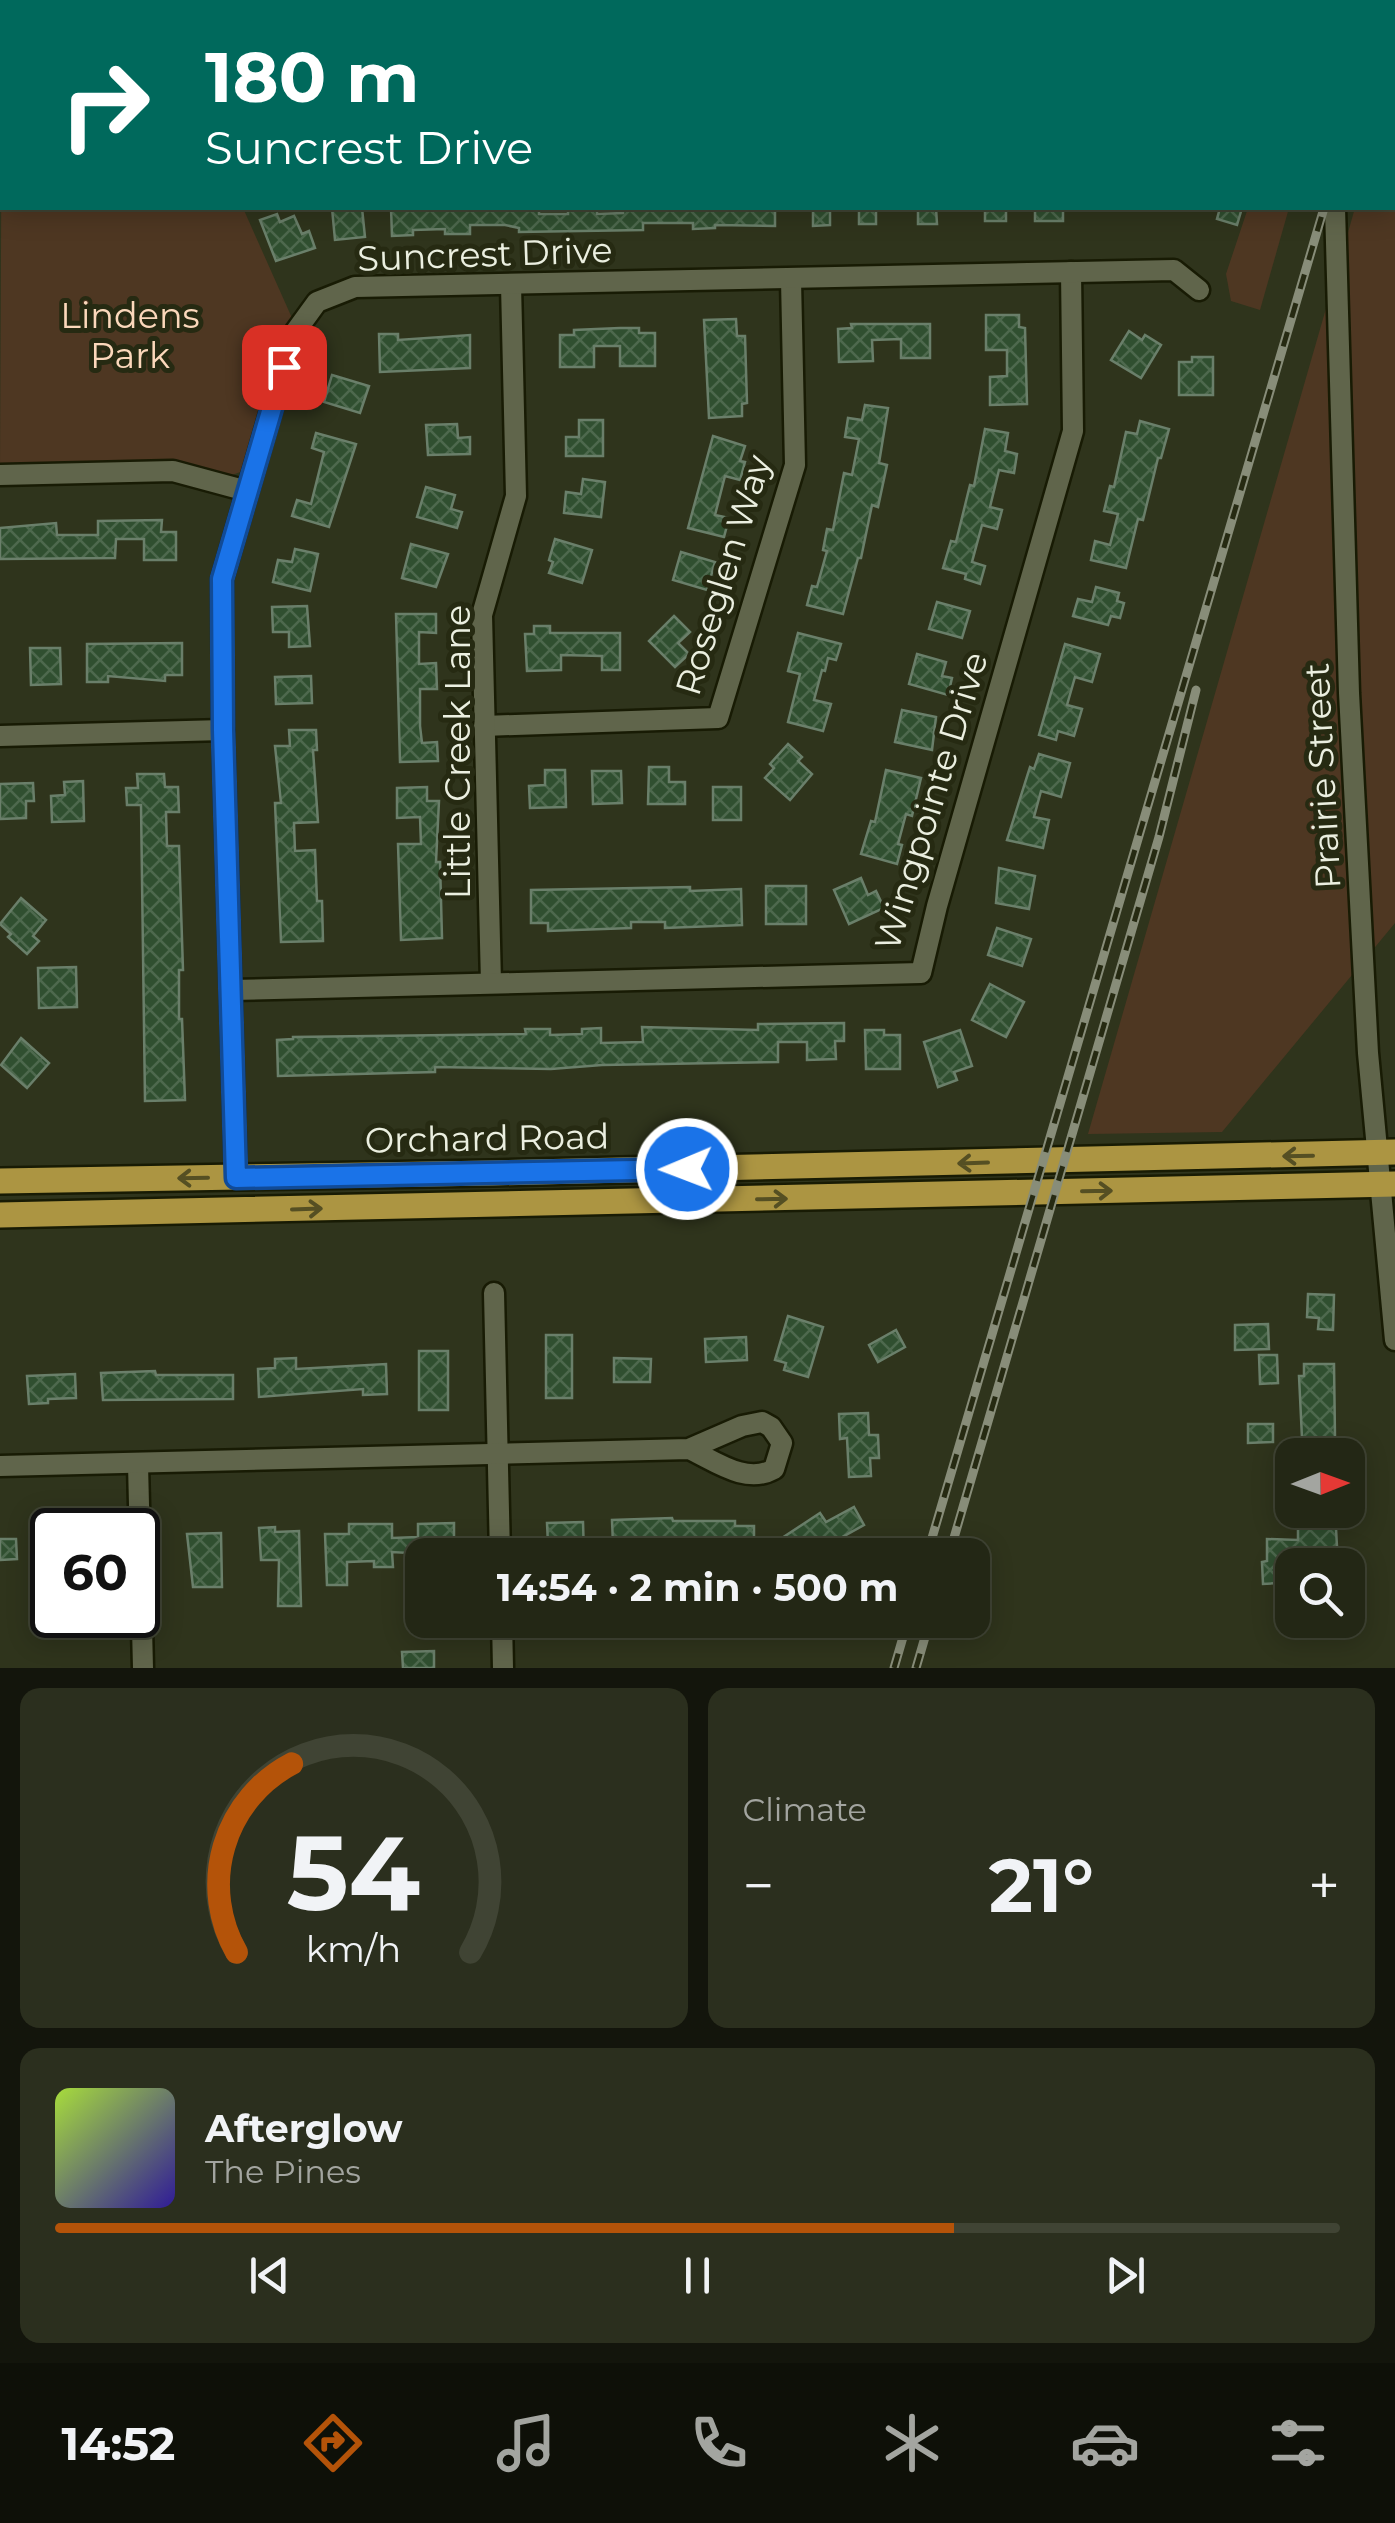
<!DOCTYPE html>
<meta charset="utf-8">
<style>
:root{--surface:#232715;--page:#2b2f1e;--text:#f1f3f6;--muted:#a3a5a0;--line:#404434;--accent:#b45309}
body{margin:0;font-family:Montserrat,sans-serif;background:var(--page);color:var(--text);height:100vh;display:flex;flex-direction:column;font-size:38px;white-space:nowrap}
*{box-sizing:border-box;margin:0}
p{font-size:32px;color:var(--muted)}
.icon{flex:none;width:55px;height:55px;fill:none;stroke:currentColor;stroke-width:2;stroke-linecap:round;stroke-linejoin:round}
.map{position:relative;height:1668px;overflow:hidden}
.drawer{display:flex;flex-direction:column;gap:20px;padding:20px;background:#13150c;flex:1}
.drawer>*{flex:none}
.banner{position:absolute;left:0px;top:0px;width:1395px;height:210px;box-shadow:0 5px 25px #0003,0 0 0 2px var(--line);background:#00695c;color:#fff;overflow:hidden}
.needle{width:65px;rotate:89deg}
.tools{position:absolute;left:1275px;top:1438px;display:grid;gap:20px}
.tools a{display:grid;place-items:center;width:90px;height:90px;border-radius:20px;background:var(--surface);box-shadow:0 5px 25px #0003,0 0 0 2px var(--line);font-size:50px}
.speed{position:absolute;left:30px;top:1508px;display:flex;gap:20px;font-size:50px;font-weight:700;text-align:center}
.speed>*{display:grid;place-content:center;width:130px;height:130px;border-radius:50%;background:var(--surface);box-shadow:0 5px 25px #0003,0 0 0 2px var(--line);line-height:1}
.speed .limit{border:5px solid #111;border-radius:15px;background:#fff;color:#111}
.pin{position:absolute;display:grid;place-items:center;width:85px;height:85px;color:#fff;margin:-42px;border-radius:20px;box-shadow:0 5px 15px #0006}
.me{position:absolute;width:110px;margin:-55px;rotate:269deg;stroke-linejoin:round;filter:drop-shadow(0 0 8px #0008)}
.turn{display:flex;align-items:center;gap:35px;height:210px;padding:0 40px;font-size:45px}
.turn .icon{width:130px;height:130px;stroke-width:2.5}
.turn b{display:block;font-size:70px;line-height:85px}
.big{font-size:75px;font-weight:700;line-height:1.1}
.drawer .card{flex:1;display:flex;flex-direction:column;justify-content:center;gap:15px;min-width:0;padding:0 35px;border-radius:20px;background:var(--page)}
.drawer .dial{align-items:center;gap:0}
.dial svg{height:260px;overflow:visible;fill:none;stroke:var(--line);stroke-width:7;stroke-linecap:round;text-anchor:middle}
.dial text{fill:var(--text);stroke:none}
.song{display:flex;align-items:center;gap:30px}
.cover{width:120px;height:120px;border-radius:15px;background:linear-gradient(135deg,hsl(80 70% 55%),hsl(250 70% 35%))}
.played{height:10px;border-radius:5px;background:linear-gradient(90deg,var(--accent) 70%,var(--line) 70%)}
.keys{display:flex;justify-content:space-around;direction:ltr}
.heat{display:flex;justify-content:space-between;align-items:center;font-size:55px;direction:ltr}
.drawer .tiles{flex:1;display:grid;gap:20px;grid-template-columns:1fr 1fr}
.card:last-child{grid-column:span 2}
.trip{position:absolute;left:405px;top:1538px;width:585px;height:100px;border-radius:20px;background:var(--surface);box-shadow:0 5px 25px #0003,0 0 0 2px var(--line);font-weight:700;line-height:100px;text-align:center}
.tab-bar{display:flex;height:160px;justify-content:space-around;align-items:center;background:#0e1008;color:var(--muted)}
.tab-bar .icon{width:70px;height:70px}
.tab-bar .selected{color:var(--accent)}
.tab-bar b{font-size:45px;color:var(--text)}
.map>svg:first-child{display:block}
.green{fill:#4e3722}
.building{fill:url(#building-cross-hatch);stroke:#6a7f6a;stroke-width:2.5}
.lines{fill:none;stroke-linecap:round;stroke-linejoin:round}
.minor-casing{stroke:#181b04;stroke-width:25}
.major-casing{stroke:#181b04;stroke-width:30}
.minor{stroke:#60654b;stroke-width:20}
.major{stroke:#ac9542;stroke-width:25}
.rail-casing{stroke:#888d79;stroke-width:9}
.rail{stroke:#262a12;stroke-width:5;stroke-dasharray:15;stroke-linecap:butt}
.oneway{stroke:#554f23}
.route-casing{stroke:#114b97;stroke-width:25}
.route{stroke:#1a73e8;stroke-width:18}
.labels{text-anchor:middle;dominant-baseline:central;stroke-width:10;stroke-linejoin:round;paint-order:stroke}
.street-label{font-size:35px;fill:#ebefe0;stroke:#262a12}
.park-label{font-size:35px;fill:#fbd8bb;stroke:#262a12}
</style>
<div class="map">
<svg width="1395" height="1668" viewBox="0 0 1395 1668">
<defs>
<pattern id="building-cross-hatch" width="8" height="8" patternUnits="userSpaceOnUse" patternTransform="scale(2.5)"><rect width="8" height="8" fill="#304f30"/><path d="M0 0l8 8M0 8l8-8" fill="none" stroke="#4e694e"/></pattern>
</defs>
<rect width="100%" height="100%" fill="#2f341c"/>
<g class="green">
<rect x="194" y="0" width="1121" height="2"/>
<path d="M2,31V208H243L292,318L243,471L229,476L168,464L0,469Z"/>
<path d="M1395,70V923L1222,1132L1088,1134L1355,208H1392Z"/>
<path d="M1248,208H1289L1260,310L1231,301L1226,274Z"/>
</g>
<g class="building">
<path d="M332,208H362L365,237L335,240Z"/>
<path d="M391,208H539V214H568V208H597V214L623,213V208H775V226L715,225V228L693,229V223H643V230L519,232V228L505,225H470V234H445V229L413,230V235L392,236Z"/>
<path d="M813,208H830V225L813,226Z"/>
<rect x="859" y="208" width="17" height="16"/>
<path d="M918,208H936L937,224H918Z"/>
<rect x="985" y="208" width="21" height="13"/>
<rect x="1035" y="208" width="28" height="13"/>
<path d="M1220,208H1242L1237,225L1217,219Z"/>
<path d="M277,214L280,222L294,216L302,234L309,231L315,248L276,261L260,220Z"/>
<path d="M986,315H1019V327L1025,328L1027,404L990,405V377L1007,376V350H986Z"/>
<path d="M736,319L737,336H745L747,403L742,404V416L709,418L704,320Z"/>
<path d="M851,324H930V358H901V339L872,340L873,361L839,362L838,329L852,328Z"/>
<path d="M620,328H639V333H655V366H620V346H594V367H560V335H574V330Z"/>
<path d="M1129,331L1142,340L1145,335L1161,345L1141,378L1111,360Z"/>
<path d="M379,334H398V340L470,335V368L380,372Z"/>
<path d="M1192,357H1213V395H1179V362H1192Z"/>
<path d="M332,375L369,386L360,413L324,402Z"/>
<path d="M865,405L888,408L879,463L887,465L878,507L872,505L861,558H858L843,614L807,605L812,586L817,587L827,551L823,550L827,529L833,530L844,473L852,475L859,439L845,437L848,418L862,420Z"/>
<path d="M579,420H603V456H566V437H579Z"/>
<path d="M1140,421L1169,429L1161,458H1158L1143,520L1138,519L1126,568L1091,560L1095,541L1110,545L1118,514L1104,511L1110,486L1114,487L1126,432L1137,434Z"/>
<path d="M457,424L458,438L470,437V454L428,455L426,425Z"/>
<path d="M985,429L1008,433L1005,451L1017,454L1014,473L999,470L990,507L1002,510L997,529L982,525L972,562L985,566L980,584L965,579L966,574L943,568L951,541L956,542L970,485L974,486Z"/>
<path d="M316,433L356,444L329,527L292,516L297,500L311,504L324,452L312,448Z"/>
<path d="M713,436L745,446L740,461L745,462L740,480L725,476L715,515L729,518L724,537L688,528Z"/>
<path d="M583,479L605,482L601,517L564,513L566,492L581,494Z"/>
<path d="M426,487L455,495L451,509L462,512L457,528L417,517Z"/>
<path d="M162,520L161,532H176V560H144V539H116L115,558L0,559V528L56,523L57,535H98V521Z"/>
<path d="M555,539L592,550L582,583L549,573L553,562L549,560Z"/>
<path d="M411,544L448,554L436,587L402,578Z"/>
<path d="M295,549L318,554L310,591L273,582L278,560L292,562Z"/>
<path d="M681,552L715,562L707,590L673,580Z"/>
<path d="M1096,587L1119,593L1117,601L1124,603L1120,618L1111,616L1108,625L1073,616L1078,599L1092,602Z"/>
<path d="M937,602L970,611L962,638L929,629Z"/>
<path d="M307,606L310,646L289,647V632H273L272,607Z"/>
<path d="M396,614H436V633L419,632V664L436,663L437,689H420V726L422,743L437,742L438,761L400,762Z"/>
<path d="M674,616L690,632L678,643L689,654L675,667L649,641Z"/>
<path d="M534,626H550V633H620V670H602V656L561,655V670L527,671L525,634H534Z"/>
<path d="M798,633L841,644L836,660L828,658L825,671L822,670L814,700L831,704L823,731L788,722L800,674L788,671Z"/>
<path d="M182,643V675H165V681L108,676V682H87V644Z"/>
<path d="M1065,644L1100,654L1092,682L1075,677L1067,705L1082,709L1074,736L1058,731L1056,740L1039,735Z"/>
<path d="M30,648H60L61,684L31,685Z"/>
<path d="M917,654L946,662L942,676L952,678L948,695L909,684Z"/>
<path d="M311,676L312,703L276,704L275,677Z"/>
<path d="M902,710L936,717L932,750L895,742Z"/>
<path d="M289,730H316L317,750H313L318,822L294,823L295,851L315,850L317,901H322L323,941L281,942L275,803H281L275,746H290Z"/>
<path d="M788,744L802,757L798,761L812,774L790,800L765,778L774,768L770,764Z"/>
<path d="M1039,754L1070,763L1061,797L1041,791L1034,817L1049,820L1043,848L1007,840L1030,767L1034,769Z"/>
<path d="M649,767H669V782H685V804H648Z"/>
<path d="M545,770H565L566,807L530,808L529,786L545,785Z"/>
<path d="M886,770L921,778L912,816L906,814L898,844L902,845L897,864L861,854L871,821L875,822Z"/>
<path d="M592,771H621L622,803L593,804Z"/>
<path d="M137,774H164L165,787H178L179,812H166L167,846H179L183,970H179V1019H182L185,1100L145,1101L141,805H127L126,788H138Z"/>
<path d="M83,781L84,821L52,822L51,796L65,795L64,782Z"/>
<path d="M33,783L34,801H26V818L0,819V784Z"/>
<path d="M427,787V801H439L436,862H440L442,938L401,940L398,844H421L420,817L397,818V788Z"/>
<rect x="713" y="787" width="28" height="33"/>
<path d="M999,868L1035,876L1029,909L996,903Z"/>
<path d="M861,878L868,895L876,891L884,908L849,924L834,890Z"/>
<rect x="766" y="886" width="40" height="38"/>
<path d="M690,887V891L741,889L742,925L665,928V922H631V928L548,931V923H531V890Z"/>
<path d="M21,898L46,920L33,936L39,941L27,954L8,937L11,934L0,924Z"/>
<path d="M997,928L1031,939L1022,966L988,955Z"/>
<path d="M76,967L77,1007L39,1008L38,968Z"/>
<path d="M990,984L1024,1002L1006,1037L972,1020Z"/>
<path d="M844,1023V1041H835L836,1059L807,1060V1042H778V1062L602,1065L551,1069L435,1067V1072L278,1076L277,1040L293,1039V1037L526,1034L525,1029H550V1035L582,1034V1029L601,1028V1043L643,1042L642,1027L758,1030V1024Z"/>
<path d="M865,1030H884V1035H900V1069H866Z"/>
<path d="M960,1030L972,1066L954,1072L957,1080L938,1087L924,1042Z"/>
<path d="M21,1038L49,1063L27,1088L1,1065Z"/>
<path d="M1308,1294L1334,1295L1333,1330L1318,1329L1319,1318L1307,1317Z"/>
<path d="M788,1316L823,1327L808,1377L784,1370L786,1363L775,1360Z"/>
<path d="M1268,1324L1269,1349L1235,1350V1325Z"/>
<path d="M896,1330L905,1347L878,1362L869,1345Z"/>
<rect x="546" y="1335" width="26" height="63"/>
<path d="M746,1337L747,1360L706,1362L705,1339Z"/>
<rect x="419" y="1351" width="29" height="59"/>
<path d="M1259,1355H1277L1278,1383L1260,1384Z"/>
<path d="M296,1358V1369L386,1364L387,1394L363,1395V1389L259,1397L258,1369L275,1368V1359Z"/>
<path d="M614,1358L651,1359L650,1382H614Z"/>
<path d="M1304,1364H1334L1335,1437L1302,1438L1299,1376H1304Z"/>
<path d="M155,1371L156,1375H233V1399L103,1400L101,1373Z"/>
<path d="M75,1374L76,1398L48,1399V1403L29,1404L27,1376Z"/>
<path d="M868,1413L869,1435H878L879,1458H870L871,1476L849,1477L847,1438L840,1439L839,1414Z"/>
<path d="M1248,1424H1273V1442L1248,1443Z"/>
<path d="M854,1507L864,1525L810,1555H784L776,1542L820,1513L826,1522Z"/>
<path d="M1312,1510H1335L1338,1565H1292V1582L1263,1584L1262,1562L1267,1561V1539L1298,1540V1512Z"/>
<path d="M672,1518L673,1521H735V1526H754V1549L724,1550V1555H629V1544L613,1545L612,1520Z"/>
<path d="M583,1522L584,1555H557V1544H548L547,1523Z"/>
<path d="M454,1523V1545H444V1555L392,1552L393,1567H374V1561L347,1562V1585H327L325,1534H349V1524H392V1538L418,1537V1524Z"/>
<path d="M275,1527V1532L299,1531L301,1606H278L279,1560H261L259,1528Z"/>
<path d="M221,1533L222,1587H193L187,1534Z"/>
<path d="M0,1539H16L17,1559L0,1560Z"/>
<path d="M434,1651V1668H403L402,1652Z"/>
</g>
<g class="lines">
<g class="minor-casing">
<g id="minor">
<path d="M1327,0L1328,2"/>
<path d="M1335,208L1349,693L1368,1053L1395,1340"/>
<path d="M0,475L173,471L247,491"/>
<path d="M484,726L718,718L795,465L791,280"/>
<path d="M0,736L223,730"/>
<path d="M491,983L482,615L516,496L511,285"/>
<path d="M231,990L921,973L937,906L1073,431L1071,272"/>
<path d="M236,1177L223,730L222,579L293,335L317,302L355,287L1174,270L1199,290"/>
<path d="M494,1293L500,1555"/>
<path d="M138,1464L143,1668"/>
<path d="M0,1466L689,1449C715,1461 746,1485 774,1469L782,1443L771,1427L762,1422L742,1426L689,1449"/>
<path d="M502,1620L503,1668"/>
</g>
</g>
<g class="major-casing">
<g id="major">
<path d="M0,1181L492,1173L1395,1152"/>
<path d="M0,1215L1395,1184"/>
</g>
</g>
<use href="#minor" class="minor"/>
<use href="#major" class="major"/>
<g class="rail-casing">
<g id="rail">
<path d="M1384,2L1385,0"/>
<path d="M927,1555L1324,208"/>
<path d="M949,1555L1159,837L1196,690"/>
<path d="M894,1668L908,1620"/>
<path d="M916,1668L930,1620"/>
</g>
</g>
<use href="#rail" class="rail"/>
</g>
<defs><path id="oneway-shaft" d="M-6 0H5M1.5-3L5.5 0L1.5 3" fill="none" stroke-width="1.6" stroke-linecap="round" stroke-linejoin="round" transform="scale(2.5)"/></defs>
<g class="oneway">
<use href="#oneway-shaft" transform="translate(1298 1156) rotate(179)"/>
<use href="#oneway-shaft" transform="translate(973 1163) rotate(178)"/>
<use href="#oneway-shaft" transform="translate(193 1178) rotate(179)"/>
<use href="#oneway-shaft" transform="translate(1097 1191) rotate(-1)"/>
<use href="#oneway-shaft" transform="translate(772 1199) rotate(-1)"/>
<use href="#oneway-shaft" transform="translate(307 1209) rotate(-2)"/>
</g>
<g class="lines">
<g class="route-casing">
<path id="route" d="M284,367L222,579L223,730L236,1178L687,1169"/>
</g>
<use href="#route" class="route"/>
</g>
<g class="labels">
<g class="street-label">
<text transform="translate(485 254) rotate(-2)">Suncrest Drive</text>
<text transform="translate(723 575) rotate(-73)">Roseglen Way</text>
<text transform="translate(457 752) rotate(-90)">Little Creek Lane</text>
<text transform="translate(1322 776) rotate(-93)">Prairie Street</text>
<text transform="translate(931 801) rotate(-73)">Wingpointe Drive</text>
<text transform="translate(487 1138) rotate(-1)">Orchard Road</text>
</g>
<g class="park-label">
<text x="130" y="315">Lindens<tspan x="130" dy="40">Park</tspan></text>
</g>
</g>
</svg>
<div class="tools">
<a><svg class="needle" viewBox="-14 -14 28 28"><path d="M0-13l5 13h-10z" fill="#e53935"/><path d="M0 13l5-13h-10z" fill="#a3a5a0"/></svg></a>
<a><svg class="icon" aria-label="search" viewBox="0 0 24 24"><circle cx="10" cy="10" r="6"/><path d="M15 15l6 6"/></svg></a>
</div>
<div class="speed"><div class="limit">60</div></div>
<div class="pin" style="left:284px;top:367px;background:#d93025"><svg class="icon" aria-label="arrive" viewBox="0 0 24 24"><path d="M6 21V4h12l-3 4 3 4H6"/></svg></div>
<svg class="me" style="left:687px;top:1169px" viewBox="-20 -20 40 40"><circle r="17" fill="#1a73e8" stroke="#fff" stroke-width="3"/><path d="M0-11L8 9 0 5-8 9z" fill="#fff"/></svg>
<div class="trip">14:54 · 2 min · 500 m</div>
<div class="banner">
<div class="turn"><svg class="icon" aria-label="right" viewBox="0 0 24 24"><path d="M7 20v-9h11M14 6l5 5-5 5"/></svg><div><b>180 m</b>Suncrest Drive</div></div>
</div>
</div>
<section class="drawer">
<div class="tiles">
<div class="card dial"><svg viewBox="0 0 100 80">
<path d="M14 69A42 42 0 1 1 86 69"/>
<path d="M14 69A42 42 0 0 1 31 11" stroke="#b45309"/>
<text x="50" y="56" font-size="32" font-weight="700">54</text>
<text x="50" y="72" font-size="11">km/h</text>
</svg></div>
<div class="card"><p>Climate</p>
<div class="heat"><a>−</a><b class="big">21°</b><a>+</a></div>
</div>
<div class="card">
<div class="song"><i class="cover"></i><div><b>Afterglow</b><p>The Pines</p></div></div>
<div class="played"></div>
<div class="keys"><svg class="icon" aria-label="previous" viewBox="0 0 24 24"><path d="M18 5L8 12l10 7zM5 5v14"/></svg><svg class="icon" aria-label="pause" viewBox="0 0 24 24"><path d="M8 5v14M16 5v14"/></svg><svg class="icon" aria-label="next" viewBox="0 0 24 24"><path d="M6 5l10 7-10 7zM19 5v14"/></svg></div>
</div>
</div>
</section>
<nav class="tab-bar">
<b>14:52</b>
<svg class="icon selected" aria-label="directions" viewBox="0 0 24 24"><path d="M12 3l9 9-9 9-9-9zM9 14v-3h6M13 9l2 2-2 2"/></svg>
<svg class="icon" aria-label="music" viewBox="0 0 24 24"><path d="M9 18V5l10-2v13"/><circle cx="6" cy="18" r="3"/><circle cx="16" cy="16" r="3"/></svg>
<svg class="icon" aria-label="phone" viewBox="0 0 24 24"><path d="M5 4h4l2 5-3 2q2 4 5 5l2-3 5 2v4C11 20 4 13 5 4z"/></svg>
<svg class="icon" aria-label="climate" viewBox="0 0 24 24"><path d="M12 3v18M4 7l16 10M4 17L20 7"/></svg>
<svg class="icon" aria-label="car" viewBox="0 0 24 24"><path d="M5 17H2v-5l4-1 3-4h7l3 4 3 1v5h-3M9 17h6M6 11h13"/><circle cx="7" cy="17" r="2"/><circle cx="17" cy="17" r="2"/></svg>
<svg class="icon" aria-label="filters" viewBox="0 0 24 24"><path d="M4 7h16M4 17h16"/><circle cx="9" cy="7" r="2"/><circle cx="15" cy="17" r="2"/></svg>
</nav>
